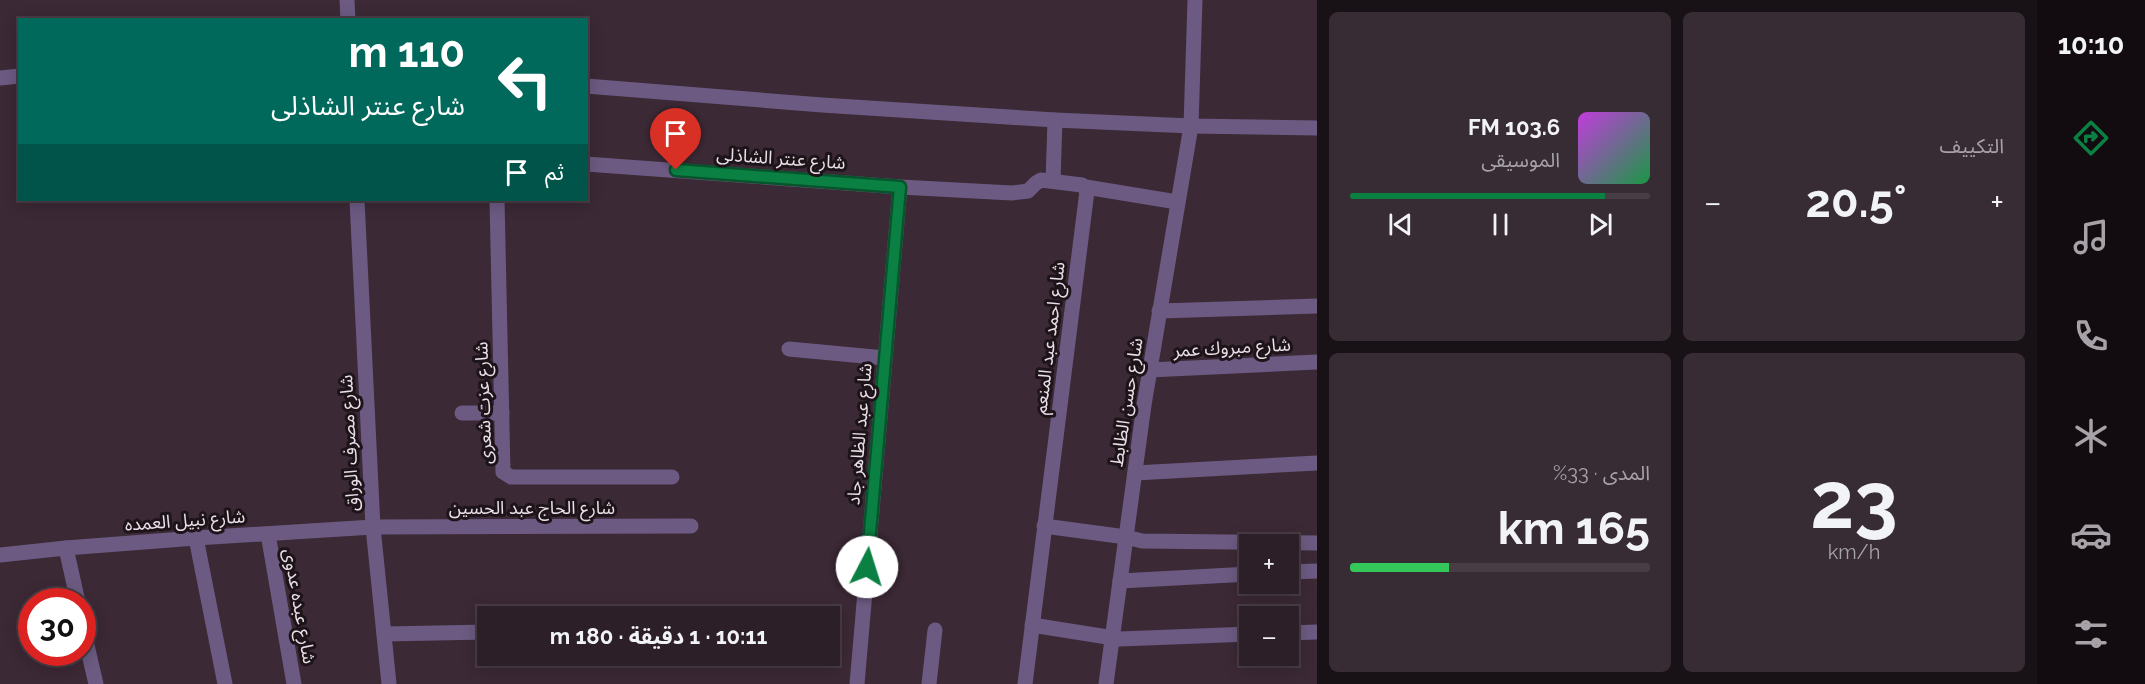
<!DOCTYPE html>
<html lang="ar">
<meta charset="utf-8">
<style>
:root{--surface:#2c1f28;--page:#382c34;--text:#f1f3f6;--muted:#a6a2a8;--line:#483d45;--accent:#0b8043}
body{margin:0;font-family:Raleway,"Noto Sans Arabic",sans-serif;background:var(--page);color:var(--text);direction:rtl;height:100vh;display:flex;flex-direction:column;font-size:22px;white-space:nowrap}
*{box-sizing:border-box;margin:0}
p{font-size:20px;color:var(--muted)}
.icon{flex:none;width:33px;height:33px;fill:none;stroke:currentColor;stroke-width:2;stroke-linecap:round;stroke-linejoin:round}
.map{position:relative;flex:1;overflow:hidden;direction:ltr}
.side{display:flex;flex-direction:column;gap:12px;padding:12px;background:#181116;width:720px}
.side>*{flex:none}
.hud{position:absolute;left:18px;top:18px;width:570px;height:183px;border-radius:0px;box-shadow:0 3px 15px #0003,0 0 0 2px var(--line);direction:rtl;background:#00695c;color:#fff;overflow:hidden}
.fabs{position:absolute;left:1239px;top:534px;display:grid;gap:12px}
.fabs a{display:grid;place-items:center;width:60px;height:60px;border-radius:0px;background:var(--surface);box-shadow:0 3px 15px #0003,0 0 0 2px var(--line);font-size:30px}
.speed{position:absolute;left:18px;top:588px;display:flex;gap:12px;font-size:30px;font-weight:700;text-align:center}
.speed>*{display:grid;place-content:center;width:78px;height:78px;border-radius:50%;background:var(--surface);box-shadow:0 3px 15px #0003,0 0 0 2px var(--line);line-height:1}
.speed .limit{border:9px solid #d22;background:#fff;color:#111}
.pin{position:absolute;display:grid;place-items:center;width:51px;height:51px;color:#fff;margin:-62px -26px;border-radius:50% 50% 50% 0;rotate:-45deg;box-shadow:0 0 6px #0007}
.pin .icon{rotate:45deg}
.me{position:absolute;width:66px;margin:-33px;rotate:5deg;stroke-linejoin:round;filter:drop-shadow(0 0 4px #0008)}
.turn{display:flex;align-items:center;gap:21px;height:126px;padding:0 24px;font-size:27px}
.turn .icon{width:78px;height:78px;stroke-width:2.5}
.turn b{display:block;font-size:42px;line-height:51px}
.then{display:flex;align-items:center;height:57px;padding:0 24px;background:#0003;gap:12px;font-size:22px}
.big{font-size:45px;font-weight:700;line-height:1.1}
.side .tile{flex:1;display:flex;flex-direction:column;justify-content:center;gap:9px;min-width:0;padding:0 21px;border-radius:9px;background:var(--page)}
.side .dial{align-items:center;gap:0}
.dial b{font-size:78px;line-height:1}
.song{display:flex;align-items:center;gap:18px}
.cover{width:72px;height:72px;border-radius:9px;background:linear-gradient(135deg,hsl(290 70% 55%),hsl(140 70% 35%))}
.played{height:6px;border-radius:3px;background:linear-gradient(90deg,var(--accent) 85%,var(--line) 85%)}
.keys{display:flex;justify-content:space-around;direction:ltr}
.heat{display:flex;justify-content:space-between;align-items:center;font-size:33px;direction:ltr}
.charge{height:9px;border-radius:4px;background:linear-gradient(90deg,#34c759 33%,var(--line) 0)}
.side .tiles{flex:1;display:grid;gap:12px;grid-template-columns:repeat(2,1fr)}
.trip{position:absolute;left:477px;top:606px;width:363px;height:60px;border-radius:0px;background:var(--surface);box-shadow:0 3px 15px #0003,0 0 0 2px var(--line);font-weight:700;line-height:60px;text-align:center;direction:rtl}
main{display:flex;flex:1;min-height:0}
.dock{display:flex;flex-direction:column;width:108px;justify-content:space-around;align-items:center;background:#120c10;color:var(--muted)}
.dock .icon{width:42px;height:42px}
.dock .current{color:var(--accent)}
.dock b{font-size:27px;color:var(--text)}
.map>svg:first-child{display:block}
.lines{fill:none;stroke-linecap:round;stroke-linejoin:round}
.street{stroke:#6c5a82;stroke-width:15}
.route-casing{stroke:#07532c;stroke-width:15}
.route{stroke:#0b8043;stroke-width:10}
.labels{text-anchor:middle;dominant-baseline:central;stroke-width:6;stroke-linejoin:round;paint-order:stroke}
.street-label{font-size:18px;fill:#ebdfe7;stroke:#1d141a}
</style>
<main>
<nav class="dock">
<b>10:10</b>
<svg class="icon current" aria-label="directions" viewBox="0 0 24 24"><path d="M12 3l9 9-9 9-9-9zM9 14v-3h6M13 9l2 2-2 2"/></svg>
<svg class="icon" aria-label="music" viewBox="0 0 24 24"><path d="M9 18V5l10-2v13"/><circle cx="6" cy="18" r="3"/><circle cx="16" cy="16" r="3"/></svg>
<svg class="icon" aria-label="phone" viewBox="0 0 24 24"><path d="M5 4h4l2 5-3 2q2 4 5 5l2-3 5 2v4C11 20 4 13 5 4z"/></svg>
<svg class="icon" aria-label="climate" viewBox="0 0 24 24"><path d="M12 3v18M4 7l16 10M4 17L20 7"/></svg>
<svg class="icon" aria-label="car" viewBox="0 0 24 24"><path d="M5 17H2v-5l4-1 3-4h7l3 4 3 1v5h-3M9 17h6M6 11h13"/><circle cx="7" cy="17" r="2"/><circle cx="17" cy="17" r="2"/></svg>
<svg class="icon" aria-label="filters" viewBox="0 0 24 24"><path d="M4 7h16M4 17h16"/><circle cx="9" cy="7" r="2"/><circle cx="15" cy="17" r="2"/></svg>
</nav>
<section class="side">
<div class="tiles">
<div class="tile"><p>التكييف</p>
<div class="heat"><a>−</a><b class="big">20.5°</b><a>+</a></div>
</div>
<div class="tile">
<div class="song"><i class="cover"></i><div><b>103.6 FM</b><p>الموسيقى</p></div></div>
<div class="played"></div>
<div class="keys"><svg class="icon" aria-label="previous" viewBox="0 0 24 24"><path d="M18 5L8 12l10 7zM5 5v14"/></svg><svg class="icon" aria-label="pause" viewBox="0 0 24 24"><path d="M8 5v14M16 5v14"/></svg><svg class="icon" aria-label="next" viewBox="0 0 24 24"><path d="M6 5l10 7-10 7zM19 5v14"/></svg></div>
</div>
<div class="tile dial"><b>23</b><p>km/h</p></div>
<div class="tile"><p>المدى · 33%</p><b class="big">165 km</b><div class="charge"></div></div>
</div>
</section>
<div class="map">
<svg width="1317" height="684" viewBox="0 0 1317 684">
<rect width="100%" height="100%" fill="#3b2935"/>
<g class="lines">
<g class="street">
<path d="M347,0L348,20"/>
<path d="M0,78L20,76"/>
<path d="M586,86L822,105L1055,120L1191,126L1317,128"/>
<path d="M586,164L900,187L1012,193L1028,191L1036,183L1041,180L1082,185L1087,191L1025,684"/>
<path d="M1053,181L1055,120"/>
<path d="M1086,187L1177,202"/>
<path d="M357,200L373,527L389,684"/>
<path d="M497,200L503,472L511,477H672"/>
<path d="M1159,311L1317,306"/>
<path d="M789,349L885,358"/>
<path d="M1149,370L1317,362"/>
<path d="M462,413H502"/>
<path d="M1135,473L1317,463"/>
<path d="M1044,526L1126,537L1142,541L1317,543"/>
<path d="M268,534L294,684"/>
<path d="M196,538L225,684"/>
<path d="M66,548L78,602"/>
<path d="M0,555L66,548L196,538L373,527L691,526"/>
<path d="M1288,572L1317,571"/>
<path d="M1120,581L1250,574"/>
<path d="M82,624L96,684"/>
<path d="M1032,625L1120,639L1250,634"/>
<path d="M1288,633L1317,632"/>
<path d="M384,634L488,632"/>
<path d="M857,684L900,187"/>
<path d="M929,684L935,630"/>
<path d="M1106,684L1144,405L1191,126L1195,0"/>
</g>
</g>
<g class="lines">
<g class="route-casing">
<path id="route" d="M676,170L900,187L867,567"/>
</g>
<use href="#route" class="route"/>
</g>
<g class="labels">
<g class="street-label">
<text transform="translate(781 158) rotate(4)">شارع عنتر الشاذلى</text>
<text transform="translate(1049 338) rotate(-83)">شارع احمد عبد المنعم</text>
<text transform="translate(1232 347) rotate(-3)">شارع مبروك عمر</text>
<text transform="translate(1126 402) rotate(-81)">شارع حسن الظابط</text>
<text transform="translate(483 403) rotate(-92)">شارع عزت شعرى</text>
<text transform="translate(859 434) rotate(-85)">شارع عبد الظاهر جاد</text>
<text transform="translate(349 443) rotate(-93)">شارع مصرف الوراق</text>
<text x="532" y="507">شارع الحاج عبد الحسين</text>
<text transform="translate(185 520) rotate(-4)">شارع نبيل العمده</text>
<text transform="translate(300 606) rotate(80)">شارع عبده عدوى</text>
</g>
</g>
</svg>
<div class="fabs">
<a>+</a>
<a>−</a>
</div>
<div class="speed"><div class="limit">30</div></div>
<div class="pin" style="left:676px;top:170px;background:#d93025"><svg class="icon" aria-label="arrive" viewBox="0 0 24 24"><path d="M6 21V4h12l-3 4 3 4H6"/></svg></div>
<svg class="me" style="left:867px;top:567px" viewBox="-20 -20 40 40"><circle r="19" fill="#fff"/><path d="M0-13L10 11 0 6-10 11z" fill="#0b8043"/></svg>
<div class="trip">10:11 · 1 دقيقة · 180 m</div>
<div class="hud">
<div class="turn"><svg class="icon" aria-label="left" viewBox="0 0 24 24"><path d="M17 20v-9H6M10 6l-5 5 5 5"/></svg><div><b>110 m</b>شارع عنتر الشاذلى</div></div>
<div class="then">ثم<svg class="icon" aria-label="arrive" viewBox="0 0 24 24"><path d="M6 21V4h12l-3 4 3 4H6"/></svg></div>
</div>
</div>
</main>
